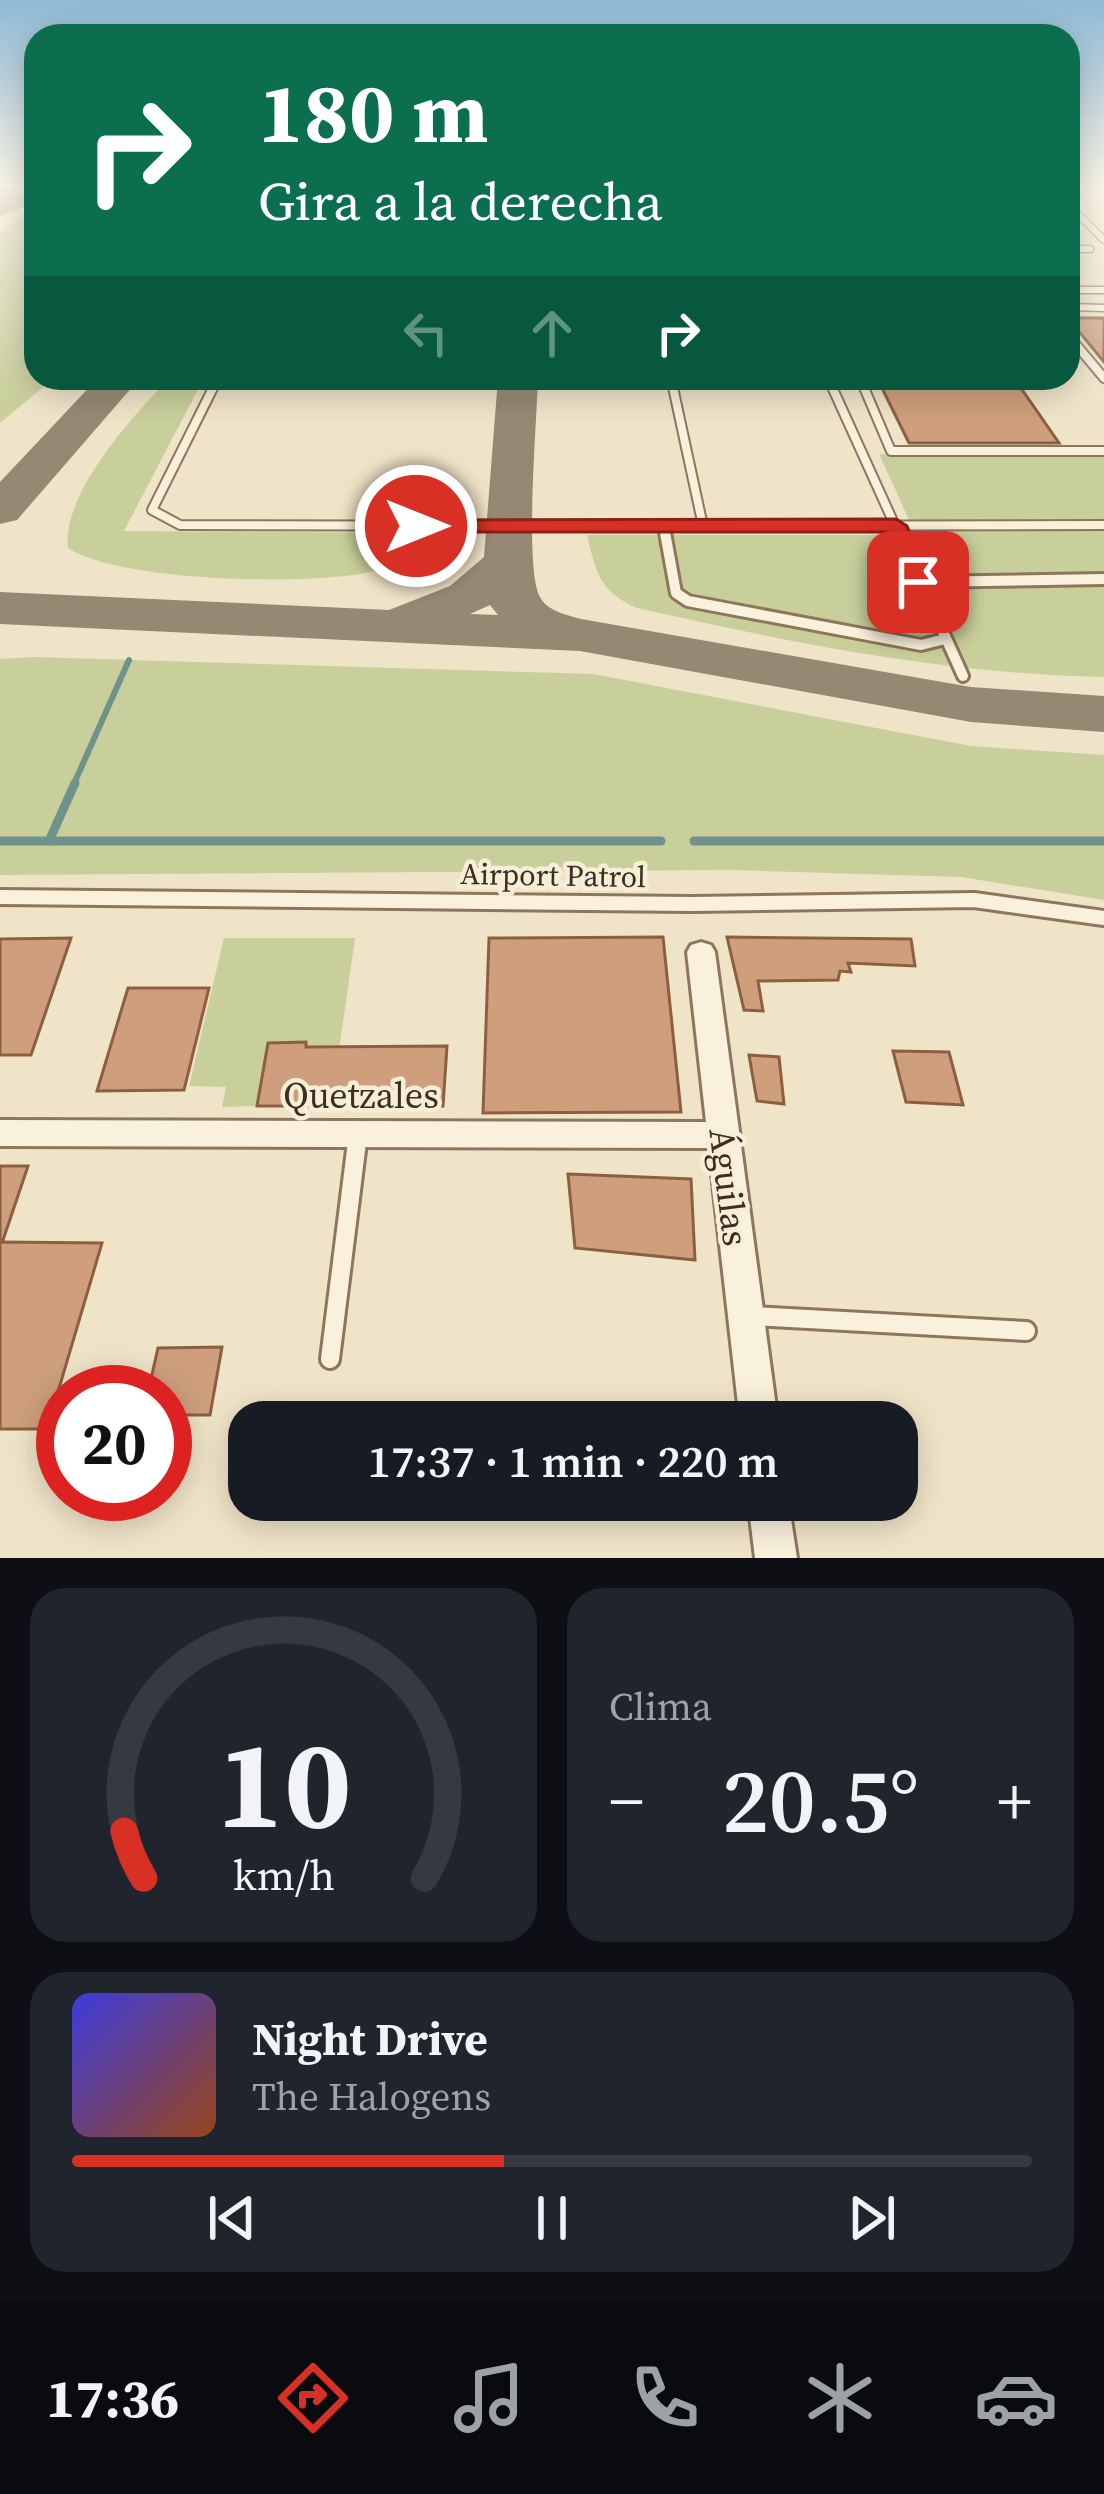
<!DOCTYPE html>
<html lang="es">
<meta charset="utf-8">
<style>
:root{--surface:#171b24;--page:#20242c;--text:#f1f3f6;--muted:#9ea1a6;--line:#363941;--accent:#d93025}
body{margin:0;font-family:"Source Serif 4",serif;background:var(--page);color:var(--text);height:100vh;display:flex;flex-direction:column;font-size:45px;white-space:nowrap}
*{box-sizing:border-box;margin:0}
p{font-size:39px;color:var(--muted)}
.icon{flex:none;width:66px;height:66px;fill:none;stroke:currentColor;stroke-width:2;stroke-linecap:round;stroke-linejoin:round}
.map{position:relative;height:1558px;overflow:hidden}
.panel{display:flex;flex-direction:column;gap:30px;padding:30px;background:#0d0f14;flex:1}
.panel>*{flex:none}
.top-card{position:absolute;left:24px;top:24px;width:1056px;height:366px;border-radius:36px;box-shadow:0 6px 30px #0003;background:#0b6e4f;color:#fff;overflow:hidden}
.speed{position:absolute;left:36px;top:1365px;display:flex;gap:24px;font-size:60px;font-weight:700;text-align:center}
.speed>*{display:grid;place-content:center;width:156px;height:156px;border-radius:50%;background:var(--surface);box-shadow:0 6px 30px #0003;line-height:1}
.speed .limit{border:18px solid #d22;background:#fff;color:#111}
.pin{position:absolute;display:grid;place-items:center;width:102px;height:102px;color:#fff;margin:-51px;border-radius:24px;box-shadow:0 6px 18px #0006}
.me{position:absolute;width:132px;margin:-66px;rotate:90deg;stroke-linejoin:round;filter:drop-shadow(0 0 9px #0008)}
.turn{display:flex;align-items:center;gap:42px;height:252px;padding:0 36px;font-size:54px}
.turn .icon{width:156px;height:156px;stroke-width:2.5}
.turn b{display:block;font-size:84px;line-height:102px}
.lanes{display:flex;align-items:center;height:114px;padding:0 36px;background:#0003;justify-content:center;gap:60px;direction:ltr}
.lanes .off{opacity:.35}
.big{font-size:90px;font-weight:600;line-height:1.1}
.panel .card{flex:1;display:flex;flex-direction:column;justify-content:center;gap:18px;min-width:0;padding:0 42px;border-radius:36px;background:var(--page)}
.panel .dial{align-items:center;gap:0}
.dial svg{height:312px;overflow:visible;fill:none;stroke:var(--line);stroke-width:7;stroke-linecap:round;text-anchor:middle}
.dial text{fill:var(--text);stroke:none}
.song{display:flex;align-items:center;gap:36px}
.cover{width:144px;height:144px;border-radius:18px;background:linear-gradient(135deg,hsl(240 70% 55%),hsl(20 70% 35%))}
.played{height:12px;border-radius:6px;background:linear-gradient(90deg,var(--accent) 45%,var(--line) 45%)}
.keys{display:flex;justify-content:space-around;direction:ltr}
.heat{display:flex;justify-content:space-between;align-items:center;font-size:66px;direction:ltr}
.panel .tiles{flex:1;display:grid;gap:30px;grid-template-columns:1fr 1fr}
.card:last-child{grid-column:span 2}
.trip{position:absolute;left:228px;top:1401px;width:690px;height:120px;border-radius:36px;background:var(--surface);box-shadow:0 6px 30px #0003;font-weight:600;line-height:120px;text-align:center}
.tabs{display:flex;height:192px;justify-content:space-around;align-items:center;background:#090b0e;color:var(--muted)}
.tabs .icon{width:84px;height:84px}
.tabs .active{color:var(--accent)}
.tabs b{font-size:54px;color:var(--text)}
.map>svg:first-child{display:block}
.green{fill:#c9cf9b}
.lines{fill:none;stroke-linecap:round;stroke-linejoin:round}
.stream-far1{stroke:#6f938a;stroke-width:6}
.stream{stroke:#6f938a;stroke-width:9}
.taxiway{fill:#968974;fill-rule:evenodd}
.runway{fill:#968974;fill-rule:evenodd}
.building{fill:#cf9f7d;stroke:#8d5f41;stroke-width:3}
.lane-far4-casing{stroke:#8d765c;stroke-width:9}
.lane-far3-casing{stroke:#8d765c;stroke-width:12}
.lane-far2-casing{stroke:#8d765c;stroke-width:16}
.lane-far1-casing{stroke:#8d765c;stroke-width:20}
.lane-casing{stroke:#8d765c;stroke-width:24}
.street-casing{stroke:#8d765c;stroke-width:6}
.lane-far4{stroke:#faf1dc;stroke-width:6}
.lane-far3{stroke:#faf1dc;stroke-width:8}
.lane-far2{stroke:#faf1dc;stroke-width:10}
.lane-far1{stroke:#faf1dc;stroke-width:14}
.lane{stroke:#faf1dc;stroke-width:18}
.street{fill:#faf1dc;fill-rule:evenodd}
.route{fill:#d93025;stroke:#8d1f18;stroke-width:3}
.labels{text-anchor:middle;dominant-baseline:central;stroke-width:9;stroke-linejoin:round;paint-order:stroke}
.street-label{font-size:30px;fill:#3d2e20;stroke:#f7eed8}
.near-street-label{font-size:36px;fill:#3d2e20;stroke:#f7eed8}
</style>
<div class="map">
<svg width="1104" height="1558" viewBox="0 0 1104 1558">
<rect width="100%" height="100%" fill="#f0e4c8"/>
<g class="green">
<path d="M36,206V378H54L0,423V232Z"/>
<path d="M170,378H204L124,531L425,533L419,549C405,558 393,565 378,570C319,587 118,582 68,548C61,495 133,415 170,378Z"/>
<path d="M1104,453V677C946,674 792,643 637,608C600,592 596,573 587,535H916L879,454Z"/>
<path d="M33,657L593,674L971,746L1104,755V900L961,877L730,870L0,875V659Z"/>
<path d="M224,938H355L331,1106L298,1104L306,1042L268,1044L257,1106L222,1107L226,1087L189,1086Z"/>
</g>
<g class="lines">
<path class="stream-far1" d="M73,786L129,660"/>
<g class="stream">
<path d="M0,841H661"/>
<path d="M49,841L75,783"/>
<path d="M694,841H1104"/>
</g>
<g class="taxiway">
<path d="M98,378H140L17,520L0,524V482Z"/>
<path d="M498,378H538C537,420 524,568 540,597C547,611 567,615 581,619L971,687L1104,696V732L971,722L580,651L0,624V592L389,610L450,586L484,557ZM490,605L498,615L470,614Z"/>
</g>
<path class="runway" d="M0,185H36V202L0,216Z"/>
</g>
<g class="building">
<path d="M1068,318H1104V362Z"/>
<path d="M877,378H1014L1059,443H909Z"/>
<path d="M663,937L681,1112L483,1113L489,938Z"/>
<path d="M727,937L911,939L915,966L848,963L851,972L840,971L838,980L758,981L763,1011L744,1010Z"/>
<path d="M71,938L31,1055H0V939Z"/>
<path d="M128,988H209L184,1090L97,1091Z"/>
<path d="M306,1042V1047L447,1046L443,1106H257L268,1043Z"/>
<path d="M893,1051L949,1052L963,1105L906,1102Z"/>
<path d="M749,1055L779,1057L784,1104L757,1101Z"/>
<path d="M0,1166H28L3,1240L0,1239Z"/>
<path d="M568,1174L691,1179L695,1260L575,1248Z"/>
<path d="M0,1242L102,1243L47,1429H0Z"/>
<path d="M222,1347L210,1415H165V1392H148L158,1348Z"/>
</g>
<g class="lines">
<g class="lane-far4-casing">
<g id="lane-far4">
<path d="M1068,204L1104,240"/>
<path d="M1068,249H1090"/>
<path d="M1068,290H1104"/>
<path d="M1068,307L1104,308"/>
</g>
</g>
<g class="lane-far3-casing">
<g id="lane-far3">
<path d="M1068,335L1104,378"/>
<path d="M218,378L152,510L180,525L703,526L671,378"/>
<path d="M828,378L897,530"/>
<path d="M860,378L891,451H1104"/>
<path d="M703,526L1104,525"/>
</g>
</g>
<g class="lane-far2-casing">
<g id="lane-far2">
<path d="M664,527L676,593L688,601L921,645L945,639"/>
<path d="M896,527L963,676"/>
<path d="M918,582L1104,579"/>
</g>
</g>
<g class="lane-far1-casing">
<path id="lane-far1" d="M0,897L692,904L974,900L1104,918"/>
</g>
<g class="lane-casing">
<g id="lane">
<path d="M751,1316L1026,1331"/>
<path d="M330,1359L358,1134"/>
</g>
</g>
<g class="street-casing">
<g id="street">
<path d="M701,942L711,945L715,952L778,1422H740L709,1148L0,1146V1120L706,1122L687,952L691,945Z"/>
<path d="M748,1500H788L797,1558H755Z"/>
</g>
</g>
<use href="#lane-far4" class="lane-far4"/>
<use href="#lane-far3" class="lane-far3"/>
<use href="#lane-far2" class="lane-far2"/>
<use href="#lane-far1" class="lane-far1"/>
<use href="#lane" class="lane"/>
<use href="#street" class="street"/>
</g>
<linearGradient id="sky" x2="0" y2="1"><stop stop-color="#8fbad6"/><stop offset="0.46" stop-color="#f8f3e6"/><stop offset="1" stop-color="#f8f3e6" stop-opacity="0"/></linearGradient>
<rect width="1104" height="404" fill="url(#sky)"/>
<path class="route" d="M896,519L907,526L929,582L926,587L907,582L888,532H416L406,526L416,520Z"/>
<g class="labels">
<g class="street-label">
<text transform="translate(553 875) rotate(1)">Airport Patrol</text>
</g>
<g class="near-street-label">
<text x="361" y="1095">Quetzales</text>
<text transform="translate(729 1187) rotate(83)">Águilas</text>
</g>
</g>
</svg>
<div class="speed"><div class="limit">20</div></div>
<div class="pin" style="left:918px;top:582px;background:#d93025"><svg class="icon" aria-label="arrive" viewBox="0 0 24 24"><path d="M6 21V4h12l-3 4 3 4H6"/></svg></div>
<svg class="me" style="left:416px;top:526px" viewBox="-20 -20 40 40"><circle r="17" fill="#d93025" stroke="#fff" stroke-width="3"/><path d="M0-11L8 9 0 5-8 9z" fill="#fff"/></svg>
<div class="trip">17:37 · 1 min · 220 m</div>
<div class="top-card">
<div class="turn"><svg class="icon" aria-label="right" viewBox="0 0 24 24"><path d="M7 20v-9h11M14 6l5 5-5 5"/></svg><div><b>180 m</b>Gira a la derecha</div></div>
<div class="lanes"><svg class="icon off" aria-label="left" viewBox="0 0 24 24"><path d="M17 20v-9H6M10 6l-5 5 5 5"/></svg><svg class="icon off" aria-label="ahead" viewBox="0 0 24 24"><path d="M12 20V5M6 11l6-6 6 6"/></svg><svg class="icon" aria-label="right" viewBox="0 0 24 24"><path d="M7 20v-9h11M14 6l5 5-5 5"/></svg></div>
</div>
</div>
<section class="panel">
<div class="tiles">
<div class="card dial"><svg viewBox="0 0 100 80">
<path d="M14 69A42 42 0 1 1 86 69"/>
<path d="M14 69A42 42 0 0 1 9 57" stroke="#d93025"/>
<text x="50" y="56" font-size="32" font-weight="700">10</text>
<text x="50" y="72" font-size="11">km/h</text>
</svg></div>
<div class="card"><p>Clima</p>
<div class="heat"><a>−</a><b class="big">20.5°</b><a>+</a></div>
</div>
<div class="card">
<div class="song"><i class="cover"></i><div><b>Night Drive</b><p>The Halogens</p></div></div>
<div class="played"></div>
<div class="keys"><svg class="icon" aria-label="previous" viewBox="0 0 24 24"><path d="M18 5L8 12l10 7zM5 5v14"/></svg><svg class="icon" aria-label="pause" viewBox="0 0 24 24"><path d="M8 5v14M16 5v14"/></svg><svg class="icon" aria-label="next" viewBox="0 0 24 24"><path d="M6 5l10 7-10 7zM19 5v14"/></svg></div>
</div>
</div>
</section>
<nav class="tabs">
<b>17:36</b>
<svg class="icon active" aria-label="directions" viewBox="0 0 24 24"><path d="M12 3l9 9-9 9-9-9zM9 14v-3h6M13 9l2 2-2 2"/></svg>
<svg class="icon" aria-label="music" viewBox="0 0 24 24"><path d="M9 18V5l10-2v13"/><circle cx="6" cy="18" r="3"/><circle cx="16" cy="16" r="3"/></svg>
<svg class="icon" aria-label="phone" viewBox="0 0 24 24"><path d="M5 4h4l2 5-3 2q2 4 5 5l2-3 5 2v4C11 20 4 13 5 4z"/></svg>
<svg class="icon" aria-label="climate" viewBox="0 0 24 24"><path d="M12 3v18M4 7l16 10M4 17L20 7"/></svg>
<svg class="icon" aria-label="car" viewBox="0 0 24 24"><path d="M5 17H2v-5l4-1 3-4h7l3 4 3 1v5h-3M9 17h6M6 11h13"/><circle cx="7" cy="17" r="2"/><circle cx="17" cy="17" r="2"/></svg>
</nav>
